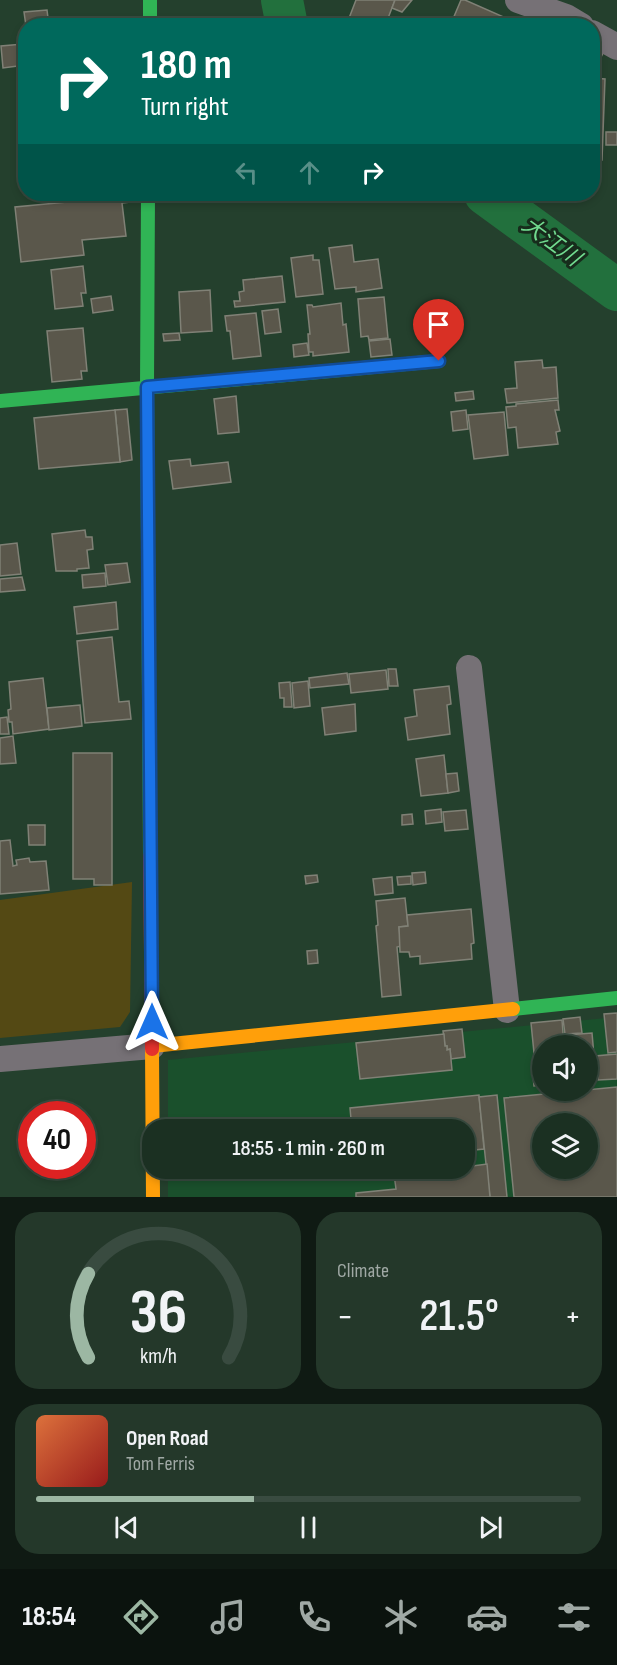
<!DOCTYPE html>
<meta charset="utf-8">
<style>
:root{--surface:#1b3022;--page:#24382a;--text:#f1f3f6;--muted:#a0a9a5;--line:#394b40;--accent:#9cb7a3}
body{margin:0;font-family:"Sofia Sans Condensed","Noto Sans JP",sans-serif;background:var(--page);color:var(--text);height:100vh;display:flex;flex-direction:column;font-size:22px;white-space:nowrap}
*{box-sizing:border-box;margin:0}
p{font-size:20px;color:var(--muted)}
.icon{flex:none;width:33px;height:33px;fill:none;stroke:currentColor;stroke-width:2;stroke-linecap:round;stroke-linejoin:round}
.map{position:relative;height:1197px;overflow:hidden}
.panel{display:flex;flex-direction:column;gap:15px;padding:15px;background:#0f1a13;flex:1}
.panel>*{flex:none}
.hud{position:absolute;left:18px;top:18px;width:582px;height:183px;border-radius:24px;box-shadow:0 3px 9px #0003,0 0 0 2px var(--line);background:#00695c;color:#fff;overflow:hidden}
.fabs{position:absolute;left:532px;top:1035px;display:grid;gap:12px}
.fabs a{display:grid;place-items:center;width:66px;height:66px;border-radius:50%;background:var(--surface);box-shadow:0 3px 9px #0003,0 0 0 2px var(--line);font-size:30px}
.speed{position:absolute;left:18px;top:1101px;display:flex;gap:12px;font-size:30px;font-weight:700;text-align:center}
.speed>*{display:grid;place-content:center;width:78px;height:78px;border-radius:50%;background:var(--surface);box-shadow:0 3px 9px #0003,0 0 0 2px var(--line);line-height:1}
.speed .limit{border:9px solid #d22;background:#fff;color:#111}
.pin{position:absolute;display:grid;place-items:center;width:51px;height:51px;color:#fff;margin:-62px -26px;border-radius:50% 50% 50% 0;rotate:-45deg;box-shadow:0 0 6px #0007}
.pin .icon{rotate:45deg}
.me{position:absolute;width:66px;margin:-33px;rotate:0deg;stroke-linejoin:round;filter:drop-shadow(0 0 4px #0008)}
.turn{display:flex;align-items:center;gap:21px;height:126px;padding:0 24px;font-size:27px}
.turn .icon{width:78px;height:78px;stroke-width:2.5}
.turn b{display:block;font-size:42px;line-height:51px}
.lanes{display:flex;align-items:center;height:57px;padding:0 24px;background:#0003;justify-content:center;gap:30px;direction:ltr}
.lanes .off{opacity:.35}
.big{font-size:45px;font-weight:600;line-height:1.1}
.panel .widget{flex:1;display:flex;flex-direction:column;justify-content:center;gap:9px;min-width:0;padding:0 21px;border-radius:24px;background:var(--page)}
.panel .dial{align-items:center;gap:0}
.dial svg{height:156px;overflow:visible;fill:none;stroke:var(--line);stroke-width:7;stroke-linecap:round;text-anchor:middle}
.dial text{fill:var(--text);stroke:none}
.song{display:flex;align-items:center;gap:18px}
.cover{width:72px;height:72px;border-radius:9px;background:linear-gradient(135deg,hsl(20 70% 55%),hsl(0 70% 35%))}
.played{height:6px;border-radius:3px;background:linear-gradient(90deg,var(--accent) 40%,var(--line) 40%)}
.keys{display:flex;justify-content:space-around;direction:ltr}
.heat{display:flex;justify-content:space-between;align-items:center;font-size:33px;direction:ltr}
.panel .tiles{flex:1;display:grid;gap:15px;grid-template-columns:1fr 1fr}
.widget:last-child{grid-column:span 2}
.trip{position:absolute;left:142px;top:1119px;width:333px;height:60px;border-radius:24px;background:var(--surface);box-shadow:0 3px 9px #0003,0 0 0 2px var(--line);font-weight:600;line-height:60px;text-align:center}
.dock{display:flex;height:96px;justify-content:space-around;align-items:center;background:#0b130e;color:var(--muted)}
.dock .icon{width:42px;height:42px}
.dock .on{color:var(--accent)}
.dock b{font-size:27px;color:var(--text)}
.map>svg:first-child{display:block}
.built{fill:#1a502c;fill-rule:evenodd}
.green{fill:#544914}
.lines{fill:none;stroke-linecap:round;stroke-linejoin:round}
.river{stroke:#22703d;stroke-width:42}
.building{fill:#5a574b;stroke:#808176;stroke-width:1.5;fill-rule:evenodd}
.street{stroke:#767176;stroke-width:26}
.fast{stroke:#30b455;stroke-width:14}
.slow{stroke:#ff9f0a;stroke-width:14}
.jam{stroke:#e5322d;stroke-width:14}
.route-casing{stroke:#114b97;stroke-width:15}
.route{stroke:#1a73e8;stroke-width:10}
.labels{text-anchor:middle;dominant-baseline:central;stroke-width:6;stroke-linejoin:round;paint-order:stroke}
.water-label{font-size:22px;font-style:italic;fill:#71db8f;stroke:#172c1c}
</style>
<div class="map">
<svg width="617" height="1197" viewBox="0 0 617 1197">
<rect width="100%" height="100%" fill="#24402d"/>
<path class="built" d="M617,1017V1197H168V1169L465,1168V1130L168,1129V1060ZM543,1046H588V1090H543ZM543,1124H588V1168H543Z"/>
<path class="green" d="M132,882L130,1012L120,1027L0,1038V900Z"/>
<g class="lines">
<g class="river">
<path d="M282,0L287,26"/>
<path d="M485,194L617,290"/>
</g>
</g>
<g class="building">
<path d="M356,0H395L385,26H346Z"/>
<path d="M395,0H412L402,12L392,8Z"/>
<path d="M461,0H465L506,18L502,26H450Z"/>
<path d="M47,10L49,26H26L24,12Z"/>
<path d="M23,44L25,65L3,68L1,46Z"/>
<path d="M592,46L604,51L595,70L592,68Z"/>
<path d="M592,78L605,79L602,160H592Z"/>
<rect x="606" y="132" width="11" height="13"/>
<path d="M130,196V202L122,203L126,236L82,240L84,255L21,262L15,207Z"/>
<path d="M352,245L354,262L378,259L382,288L356,292V287L335,289L329,248Z"/>
<path d="M313,255V260H319L323,294L296,297L291,258Z"/>
<path d="M83,266L86,293H81L83,306L55,309L51,270Z"/>
<path d="M282,276L285,302L235,307L234,301H240L239,292L244,291L243,280Z"/>
<path d="M210,290L212,331L181,333L179,292Z"/>
<path d="M111,296L113,310L93,313L91,299Z"/>
<path d="M384,297L388,338L369,340L368,336L361,337L358,299Z"/>
<path d="M341,303L343,325L346,324L349,352L313,356V352H309L308,334H310L307,305H312L313,307Z"/>
<path d="M278,309L281,332L265,334L262,311Z"/>
<path d="M256,313L261,356L233,359L230,331H227L225,316Z"/>
<path d="M83,328L87,371H81L82,379L52,382L47,331Z"/>
<path d="M179,333L180,340L164,341L163,334Z"/>
<path d="M390,339L392,355L371,357L369,341Z"/>
<path d="M307,343L309,355L294,357L293,345Z"/>
<path d="M542,360L543,368L556,367L558,398L507,403L505,389L517,388L515,362Z"/>
<path d="M473,391L474,399L456,401L455,393Z"/>
<path d="M236,396L239,432L218,434L214,399Z"/>
<path d="M558,400L559,410H555L560,431L556,432L558,444L518,448L516,427L508,428L506,407L516,406V404Z"/>
<path d="M127,409L132,460L120,462L115,410Z"/>
<path d="M115,410L120,462L39,469L34,418Z"/>
<path d="M466,410L468,429L453,431L451,412Z"/>
<path d="M504,412L508,455L474,459L468,415Z"/>
<path d="M190,459L191,466L228,462L231,482L173,489L169,461Z"/>
<path d="M85,530L86,537H92L93,549L87,550L89,568L77,569V571H56L52,534Z"/>
<path d="M17,543L21,574L0,576V545Z"/>
<path d="M127,563L130,582L108,585L105,565Z"/>
<path d="M105,573L106,586L83,588L82,575Z"/>
<path d="M22,577L25,590L0,592V579Z"/>
<path d="M116,602L118,629L77,634L74,607Z"/>
<path d="M112,637L119,702L129,701L131,719L85,723L77,641Z"/>
<path d="M388,669H396L398,686H389Z"/>
<path d="M386,670L388,689L351,693L349,674Z"/>
<path d="M347,673L349,684L310,688L309,678Z"/>
<path d="M43,678L49,729L13,734L12,722H9L8,710L11,709L9,682Z"/>
<path d="M308,681L310,706L294,708L292,683Z"/>
<path d="M290,682L292,707H284V698H280L279,683Z"/>
<path d="M449,686L451,704L447,705L450,734L408,740L405,718L417,716L414,690Z"/>
<path d="M355,704L356,731L325,735L322,708Z"/>
<path d="M80,705L82,726L49,730L47,708Z"/>
<path d="M7,717L9,734H0V718Z"/>
<path d="M13,736L16,763L0,764V738Z"/>
<path d="M73,753H112V885H94V879H73Z"/>
<path d="M444,755L448,793L421,796L416,759Z"/>
<path d="M457,773L459,791L448,793L446,774Z"/>
<path d="M441,809L442,822L426,824L425,811Z"/>
<path d="M466,810L468,829L445,831L443,812Z"/>
<path d="M412,814L413,824L402,825V815Z"/>
<path d="M28,825H45V845H29Z"/>
<path d="M10,840L13,866L17,865L16,860L29,858L30,862L46,861L49,890L0,894V841Z"/>
<path d="M425,872L426,883L413,885L412,873Z"/>
<path d="M317,875L318,882L306,884L305,876Z"/>
<path d="M411,876V884L398,885L397,877Z"/>
<path d="M392,877L393,893L375,895L373,879Z"/>
<path d="M405,898L408,926L399,927L401,946L397,947L401,995L382,997L376,926L378,925L376,901Z"/>
<path d="M471,909L474,943L471,944L472,959L420,964V956L410,957L409,952H400L399,927L408,926L407,915Z"/>
<path d="M317,950L318,963L308,964L307,951Z"/>
<path d="M617,1013V1052L608,1053L604,1014Z"/>
<path d="M580,1017L582,1033L565,1034L563,1019Z"/>
<path d="M562,1020L564,1046H543V1062L535,1063L531,1023Z"/>
<path d="M462,1029L465,1057L451,1059L450,1049L447,1050V1046H445L443,1031Z"/>
<path d="M592,1033L596,1078H588V1046H568L567,1035Z"/>
<path d="M444,1034L445,1046H447V1050L450,1049L452,1070L360,1079L356,1043Z"/>
<path d="M617,1054V1079L598,1080L595,1056Z"/>
<path d="M543,1064V1085L534,1086L532,1065Z"/>
<path d="M617,1087V1197H514L504,1098ZM543,1124H588V1168H543Z"/>
<path d="M479,1095L484,1149L465,1151V1130H352L350,1108Z"/>
<path d="M497,1095L507,1197H490L486,1164L479,1097Z"/>
<path d="M487,1164L490,1197H356V1193L396,1189L394,1174L465,1168V1167Z"/>
</g>
<g class="lines">
<g class="street">
<path d="M518,0L566,17L581,26"/>
<path d="M592,33L617,47"/>
<path d="M469,668L507,1010"/>
<path d="M0,1059L152,1046"/>
</g>
<g class="fast">
<path d="M150,0V26"/>
<path d="M148,194L147,387L150,856"/>
<path d="M0,401L439,361"/>
<path d="M513,1009L617,998"/>
</g>
<g class="slow">
<path d="M152,1046L513,1009"/>
<path d="M152,1049L153,1197"/>
</g>
<path class="jam" d="M150,856L152,1049"/>
</g>
<g class="lines">
<g class="route-casing">
<path id="route" d="M152,1022L147,387L439,361"/>
</g>
<use href="#route" class="route"/>
</g>
<g class="labels">
<g class="water-label">
<text transform="translate(551 242) rotate(36)">大江川</text>
</g>
</g>
</svg>
<div class="fabs">
<a><svg class="icon" aria-label="sound" viewBox="0 0 24 24"><path d="M4 9h4l5-4v14l-5-4H4zM17 9q2 3 0 6"/></svg></a>
<a><svg class="icon" aria-label="layers" viewBox="0 0 24 24"><path d="M12 4l9 5-9 5-9-5zM3 14l9 5 9-5"/></svg></a>
</div>
<div class="speed"><div class="limit">40</div></div>
<div class="pin" style="left:439px;top:361px;background:#d93025"><svg class="icon" aria-label="arrive" viewBox="0 0 24 24"><path d="M6 21V4h12l-3 4 3 4H6"/></svg></div>
<svg class="me" style="left:152px;top:1022px" viewBox="-20 -20 40 40"><path d="M0-17L14 15 0 8-14 15z" fill="#1a73e8" stroke="#fff" stroke-width="4"/></svg>
<div class="trip">18:55 · 1 min · 260 m</div>
<div class="hud">
<div class="turn"><svg class="icon" aria-label="right" viewBox="0 0 24 24"><path d="M7 20v-9h11M14 6l5 5-5 5"/></svg><div><b>180 m</b>Turn right</div></div>
<div class="lanes"><svg class="icon off" aria-label="left" viewBox="0 0 24 24"><path d="M17 20v-9H6M10 6l-5 5 5 5"/></svg><svg class="icon off" aria-label="ahead" viewBox="0 0 24 24"><path d="M12 20V5M6 11l6-6 6 6"/></svg><svg class="icon" aria-label="right" viewBox="0 0 24 24"><path d="M7 20v-9h11M14 6l5 5-5 5"/></svg></div>
</div>
</div>
<section class="panel">
<div class="tiles">
<div class="widget dial"><svg viewBox="0 0 100 80">
<path d="M14 69A42 42 0 1 1 86 69"/>
<path d="M14 69A42 42 0 0 1 14 26" stroke="#9cb7a3"/>
<text x="50" y="56" font-size="32" font-weight="700">36</text>
<text x="50" y="72" font-size="11">km/h</text>
</svg></div>
<div class="widget"><p>Climate</p>
<div class="heat"><a>−</a><b class="big">21.5°</b><a>+</a></div>
</div>
<div class="widget">
<div class="song"><i class="cover"></i><div><b>Open Road</b><p>Tom Ferris</p></div></div>
<div class="played"></div>
<div class="keys"><svg class="icon" aria-label="previous" viewBox="0 0 24 24"><path d="M18 5L8 12l10 7zM5 5v14"/></svg><svg class="icon" aria-label="pause" viewBox="0 0 24 24"><path d="M8 5v14M16 5v14"/></svg><svg class="icon" aria-label="next" viewBox="0 0 24 24"><path d="M6 5l10 7-10 7zM19 5v14"/></svg></div>
</div>
</div>
</section>
<nav class="dock">
<b>18:54</b>
<svg class="icon on" aria-label="directions" viewBox="0 0 24 24"><path d="M12 3l9 9-9 9-9-9zM9 14v-3h6M13 9l2 2-2 2"/></svg>
<svg class="icon" aria-label="music" viewBox="0 0 24 24"><path d="M9 18V5l10-2v13"/><circle cx="6" cy="18" r="3"/><circle cx="16" cy="16" r="3"/></svg>
<svg class="icon" aria-label="phone" viewBox="0 0 24 24"><path d="M5 4h4l2 5-3 2q2 4 5 5l2-3 5 2v4C11 20 4 13 5 4z"/></svg>
<svg class="icon" aria-label="climate" viewBox="0 0 24 24"><path d="M12 3v18M4 7l16 10M4 17L20 7"/></svg>
<svg class="icon" aria-label="car" viewBox="0 0 24 24"><path d="M5 17H2v-5l4-1 3-4h7l3 4 3 1v5h-3M9 17h6M6 11h13"/><circle cx="7" cy="17" r="2"/><circle cx="17" cy="17" r="2"/></svg>
<svg class="icon" aria-label="filters" viewBox="0 0 24 24"><path d="M4 7h16M4 17h16"/><circle cx="9" cy="7" r="2"/><circle cx="15" cy="17" r="2"/></svg>
</nav>
